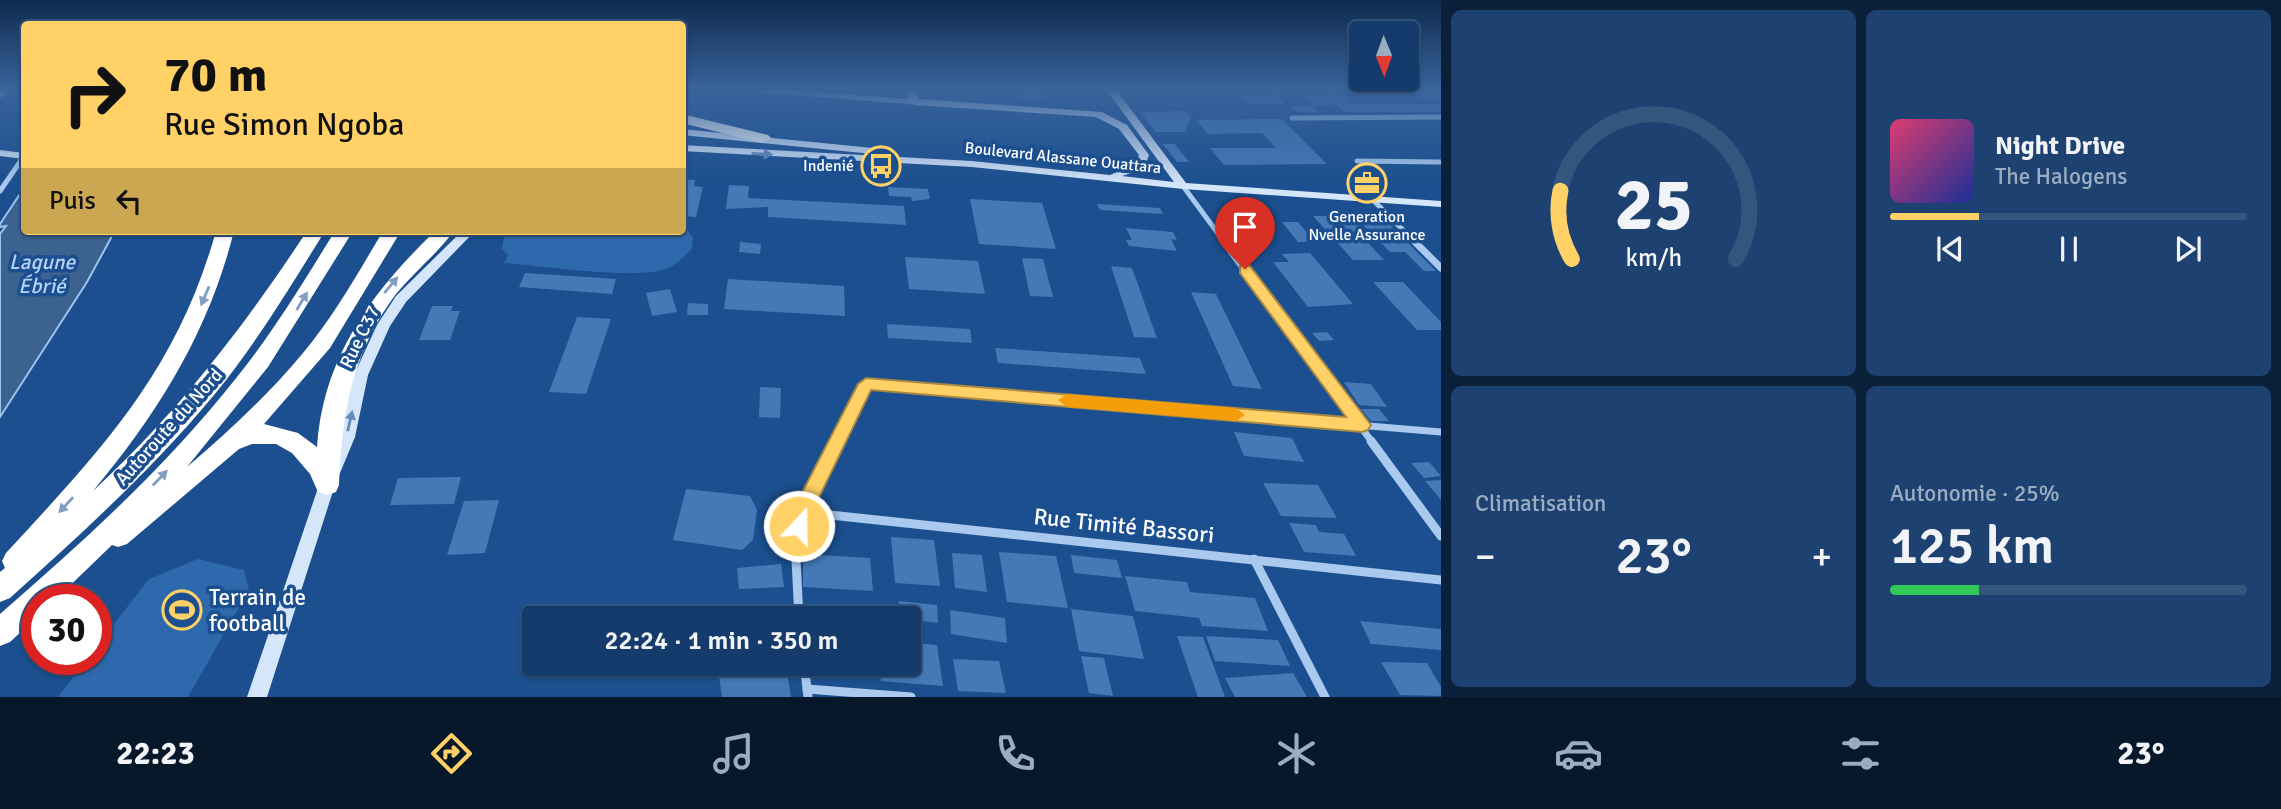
<!DOCTYPE html>
<html lang="fr">
<meta charset="utf-8">
<style>
:root{--surface:#143b6b;--page:#1d4271;--text:#f1f3f6;--muted:#9dadc1;--line:#33557e;--accent:#ffd166}
body{margin:0;font-family:Signika,sans-serif;background:var(--page);color:var(--text);height:100vh;display:flex;flex-direction:column;font-size:26px;white-space:nowrap}
*{box-sizing:border-box;margin:0}
p{font-size:23px;color:var(--muted)}
.icon{flex:none;width:38px;height:38px;fill:none;stroke:currentColor;stroke-width:2;stroke-linecap:round;stroke-linejoin:round}
.map{position:relative;flex:1;overflow:hidden}
.side{display:flex;flex-direction:column;gap:10px;padding:10px;background:#0b203b;width:840px}
.side>*{flex:none}
.guide{position:absolute;left:21px;top:21px;width:665px;height:214px;border-radius:7px;box-shadow:0 2px 5px #0004,0 0 0 2px var(--line);background:#ffd166;color:#111;overflow:hidden}
.needle{width:46px;rotate:179deg}
.fabs{position:absolute;left:1349px;top:21px;display:grid;gap:14px}
.fabs a{display:grid;place-items:center;width:70px;height:70px;border-radius:7px;background:var(--surface);box-shadow:0 2px 5px #0004,0 0 0 2px var(--line);font-size:35px}
.speed{position:absolute;left:21px;top:584px;display:flex;gap:14px;font-size:35px;font-weight:700;text-align:center}
.speed>*{display:grid;place-content:center;width:91px;height:91px;border-radius:50%;background:var(--surface);box-shadow:0 2px 5px #0004,0 0 0 2px var(--line);line-height:1}
.speed .limit{border:10px solid #d22;background:#fff;color:#111}
.pin{position:absolute;display:grid;place-items:center;width:60px;height:60px;color:#fff;margin:-72px -30px;border-radius:50% 50% 50% 0;rotate:-45deg;box-shadow:0 0 7px #0007}
.pin .icon{rotate:45deg}
.me{position:absolute;width:77px;margin:-38px;rotate:21deg;stroke-linejoin:round;filter:drop-shadow(0 0 5px #0008)}
.turn{display:flex;align-items:center;gap:24px;height:147px;padding:0 28px;font-size:32px}
.turn .icon{width:91px;height:91px;stroke-width:2.5}
.turn b{display:block;font-size:49px;line-height:60px}
.then{display:flex;align-items:center;height:66px;padding:0 28px;background:#0003;gap:14px;font-size:26px}
.big{font-size:52px;font-weight:600;line-height:1.1}
.side .widget{flex:1;display:flex;flex-direction:column;justify-content:center;gap:10px;min-width:0;padding:0 24px;border-radius:10px;background:var(--page)}
.side .dial{align-items:center;gap:0}
.dial svg{height:182px;overflow:visible;fill:none;stroke:var(--line);stroke-width:7;stroke-linecap:round;text-anchor:middle}
.dial text{fill:var(--text);stroke:none}
.song{display:flex;align-items:center;gap:21px}
.cover{width:84px;height:84px;border-radius:10px;background:linear-gradient(135deg,hsl(340 70% 55%),hsl(230 70% 35%))}
.played{height:7px;border-radius:4px;background:linear-gradient(90deg,var(--accent) 25%,var(--line) 25%)}
.keys{display:flex;justify-content:space-around;direction:ltr}
.heat{display:flex;justify-content:space-between;align-items:center;font-size:38px;direction:ltr}
.charge{height:10px;border-radius:5px;background:linear-gradient(90deg,#34c759 25%,var(--line) 0)}
.side .tiles{flex:1;display:grid;gap:10px;grid-template-columns:repeat(2,1fr)}
.trip{position:absolute;left:522px;top:606px;width:399px;height:70px;border-radius:7px;background:var(--surface);box-shadow:0 2px 5px #0004,0 0 0 2px var(--line);font-weight:600;line-height:70px;text-align:center}
.tabs{display:flex;height:112px;justify-content:space-around;align-items:center;background:#08182b;color:var(--muted)}
.tabs .icon{width:49px;height:49px}
.tabs .active{color:var(--accent)}
.tabs b{font-size:32px;color:var(--text)}
main{display:flex;flex:1;min-height:0}
.map>svg:first-child{display:block}
.green{fill:#2e69ad}
.water{fill:#3c6290;stroke:#9cc4f0;stroke-width:2}
.building{fill:#4478b7}
.lines{fill:none;stroke-linecap:round;stroke-linejoin:round}
.street-far2{stroke:#a9c9ee;stroke-width:5}
.street-far1{stroke:#a9c9ee;stroke-width:7}
.street{stroke:#a9c9ee;stroke-width:9}
.secondary{fill:#d6e6fa;fill-rule:evenodd}
.highway{fill:#fff;fill-rule:evenodd}
.oneway{fill:#668bba}
.oneway2{fill:#829ec1}
.route{fill:#ffd166;stroke:#a68842;stroke-width:2}
.slow{fill:#f59e0b}
.labels{text-anchor:middle;dominant-baseline:central;stroke-width:7;stroke-linejoin:round;paint-order:stroke}
.far-street-label{font-size:16px;fill:#fff;stroke:#1b4f8f}
.far-poi-label{font-size:16px;fill:#fff;stroke:#1b4f8f;text-anchor:end}
.street-label{font-size:19px;fill:#fff;stroke:#1b4f8f}
.water-label{font-size:21px;font-style:italic;fill:#b5d3f5;stroke:#1b4f8f}
.near-street-label{font-size:23px;fill:#fff;stroke:#1b4f8f}
.near-poi-label{font-size:23px;fill:#fff;stroke:#1b4f8f;text-anchor:start}
</style>
<main>
<div class="map">
<svg width="1441" height="697" viewBox="0 0 1441 697">
<rect width="100%" height="100%" fill="#1b4f8f"/>
<g class="green">
<path d="M683,223L693,238L692,248C684,258 675,266 662,270C628,279 543,266 504,263L508,255L502,249L505,231H682Z"/>
<path d="M198,559L244,570L249,590L188,697H58L86,660H96V647L149,579Z"/>
</g>
<path class="water" d="M24,188V231H110L111,238L87,282L0,417V234L6,226L0,227V224Z"/>
<g class="building">
<path d="M938,88H977L979,91H939Z"/>
<path d="M1016,88H1038L1044,99H1022Z"/>
<path d="M1267,88L1286,90L1280,91L1286,96H1276L1284,104H1250L1239,93H1272Z"/>
<path d="M1318,88H1334L1351,103L1313,106L1302,96H1327Z"/>
<path d="M1409,88H1441V98H1423Z"/>
<path d="M1336,104H1441V112H1344Z"/>
<path d="M1291,106H1313L1318,112H1296Z"/>
<path d="M1185,111L1191,118L1185,132H1156L1140,112Z"/>
<path d="M1282,119L1327,164L1224,165L1210,148H1276L1262,133L1208,134L1196,120Z"/>
<path d="M1163,144H1175L1189,162H1177Z"/>
<path d="M682,179L695,180L694,186L703,187L696,217L682,216Z"/>
<path d="M729,185L749,186L748,198L904,206L906,225L768,217V207L726,209Z"/>
<path d="M888,187L928,189L930,199L912,201L911,197L889,196Z"/>
<path d="M970,199L1042,203L1056,249L979,244Z"/>
<path d="M1097,204L1160,208L1163,214L1100,210Z"/>
<path d="M1313,216H1350L1366,233H1359L1384,260H1353Z"/>
<path d="M1374,219H1384L1399,234H1388L1395,241H1406L1436,271H1424L1405,252H1390L1361,223L1377,222Z"/>
<path d="M1282,222H1298L1315,242H1298Z"/>
<path d="M1126,228L1173,232L1177,240L1171,239L1177,251L1129,246L1126,240H1132Z"/>
<path d="M740,242L761,244L760,254L739,252Z"/>
<path d="M1310,253L1353,304L1308,307L1273,262H1289L1282,254Z"/>
<path d="M905,257L978,261L985,294L909,289Z"/>
<path d="M1022,258L1043,259L1053,297L1030,296Z"/>
<path d="M1111,266L1132,268L1157,338L1134,337Z"/>
<path d="M525,273L616,279L612,294L519,287Z"/>
<path d="M728,279L844,286L845,316L724,309Z"/>
<path d="M1373,282H1403L1441,322V330H1417Z"/>
<path d="M670,289L677,312L652,316L646,293Z"/>
<path d="M1191,292L1216,294L1262,389L1233,386Z"/>
<path d="M688,303L708,304V315H687Z"/>
<path d="M432,306H453L451,311H460L450,340H419Z"/>
<path d="M577,317L611,319L586,394L549,392Z"/>
<path d="M887,324L970,329L972,343L888,338Z"/>
<path d="M1327,332L1334,340L1319,341L1312,333Z"/>
<path d="M995,348L1140,358L1146,374L998,363Z"/>
<path d="M1344,382L1371,384L1387,407L1359,405Z"/>
<path d="M760,387L781,388L780,418L759,417Z"/>
<path d="M1361,409H1379L1389,421H1371Z"/>
<path d="M1234,432L1292,438L1304,462L1244,456Z"/>
<path d="M1429,462L1441,476L1424,478L1411,463Z"/>
<path d="M461,477L454,504L390,505L398,478Z"/>
<path d="M1441,480V500L1425,481Z"/>
<path d="M1263,483L1318,485L1337,518L1281,516Z"/>
<path d="M686,489L750,496L757,510L753,540L742,550L673,540Z"/>
<path d="M499,500L485,553L447,555L464,501Z"/>
<path d="M1289,523L1316,525L1319,532L1344,534L1356,556L1304,552Z"/>
<path d="M891,537L934,540L940,586L895,583Z"/>
<path d="M999,552L1056,556L1068,608L1007,602Z"/>
<path d="M952,553L982,555L987,592L955,588Z"/>
<path d="M803,554L870,558L873,591L803,587Z"/>
<path d="M1071,555L1117,560L1122,578L1074,573Z"/>
<path d="M781,564L784,587L739,589L737,568Z"/>
<path d="M1125,576L1187,582L1190,592L1255,598L1268,631L1202,626L1199,618L1135,611Z"/>
<path d="M899,601L937,605L938,623L900,618Z"/>
<path d="M641,609L678,614V618H636Z"/>
<path d="M1071,609L1133,616L1144,659L1079,651Z"/>
<path d="M950,610L1005,618L1007,643L951,634Z"/>
<path d="M1360,621L1441,629V650L1371,644Z"/>
<path d="M1177,636L1203,637L1225,697H1198Z"/>
<path d="M1206,636L1278,640L1290,666L1215,661Z"/>
<path d="M908,642L937,645L943,686L881,681L879,663H908Z"/>
<path d="M1081,656L1104,658L1113,696L1089,693Z"/>
<path d="M953,659L999,661L1006,693L958,691Z"/>
<path d="M1381,662L1427,663L1441,687V696L1400,695Z"/>
<path d="M787,670L791,697H722L719,676Z"/>
<path d="M1293,673L1307,697H1235L1225,678Z"/>
</g>
<g class="lines">
<g class="street-far2">
<path d="M736,88L915,102"/>
<path d="M1292,118L1441,117"/>
<path d="M1357,161L1441,162"/>
<path d="M1183,186L1225,243"/>
<path d="M0,191L24,156"/>
<path d="M1372,199L1416,243"/>
</g>
<g class="street-far1">
<path d="M1224,242L1372,442"/>
<path d="M1415,242L1441,268"/>
<path d="M837,442L866,384L1441,432"/>
</g>
<g class="street">
<path d="M1371,441L1441,536"/>
<path d="M802,512L1441,580"/>
<path d="M1254,559L1325,697"/>
<path d="M799,618L795,541L802,512L838,441"/>
<path d="M804,663L808,697"/>
<path d="M807,689L911,697"/>
</g>
<g class="secondary">
<path d="M5,88H17L0,98V91Z"/>
<path d="M905,88H915L919,99L1102,112L1127,125L1149,155L1144,169L1122,176L1174,182L1105,88H1115L1186,183L1441,201V207L1183,189L972,167L682,151V145L972,161L1110,175L1135,165L1139,155L1119,129L1096,117L915,105L910,102Z"/>
<path d="M682,129L883,149L888,152L883,155L682,135Z"/>
<path d="M0,150L24,153V159L0,156Z"/>
<path d="M462,231H475L406,302L390,326L368,375L355,437L335,485L267,697H247L319,485L339,437L354,375L377,325L396,296Z"/>
</g>
<g class="highway">
<path d="M682,114L768,135L771,138L763,143L682,123Z"/>
<path d="M216,231H234C209,331 159,412 93,491C179,411 243,328 307,231H325C290,287 256,344 214,395C153,469 81,534 10,598L0,602V572L5,568L2,561L6,553C102,449 177,371 216,231Z"/>
<path d="M335,231H353L268,367L187,467C228,432 268,395 303,353C334,316 358,273 383,231H401L330,348L264,424L298,433L317,447C323,357 372,292 435,231H454C437,254 414,272 396,294C352,352 342,414 339,485L336,492L327,495L318,492L310,474L292,453L276,444H252L239,449L127,544L118,547L112,545L55,600H37V617L10,642L0,646V614C84,541 168,465 237,377C274,331 304,281 335,231Z"/>
</g>
</g>
<defs><path id="oneway-solid" d="M-6-.8H1V-3.2L6.5 0L1 3.2V.8H-6Z" transform="scale(1.75)"/></defs>
<g class="oneway">
<use href="#oneway-solid" transform="translate(762 154) rotate(3)"/>
<use href="#oneway-solid" transform="translate(350 421) rotate(-77)"/>
</g>
<g class="oneway2">
<use href="#oneway-solid" transform="translate(391 285) rotate(-50)"/>
<use href="#oneway-solid" transform="translate(205 296) rotate(113)"/>
<use href="#oneway-solid" transform="translate(302 301) rotate(-59)"/>
<use href="#oneway-solid" transform="translate(160 478) rotate(-46)"/>
<use href="#oneway-solid" transform="translate(66 505) rotate(133)"/>
</g>
<linearGradient id="sky" x2="0" y2="1"><stop stop-color="#0f2b4f"/><stop offset="0.48" stop-color="#39639b"/><stop offset="1" stop-color="#39639b" stop-opacity="0"/></linearGradient>
<rect width="1441" height="185" fill="url(#sky)"/>
<path class="route" d="M1245,265L1250,266L1368,421L1371,425L1368,430L1362,432L871,390L812,512L805,532L799,535L792,532L789,526L792,512L858,384L866,378L1346,417L1240,273V266Z"/>
<path class="slow" d="M1067,394L1236,408L1245,415L1236,421L1067,407L1058,400Z"/>
<defs>
<g id="bus-ring" transform="scale(2.0125)"><circle r="9.5" fill="#1b4f8f" stroke="#ffd166" stroke-width="1.5"/><path d="M-5-6H5V4H4V6H2V4H-2V6H-4V4H-5ZM-3.5-4V0h7V-4ZM-3.5 1.2v1.5H-2V1.2ZM2 1.2v1.5H3.5V1.2Z" fill="#ffd166"/></g>
<g id="office-ring" transform="scale(2.0125)"><circle r="9.5" fill="#1b4f8f" stroke="#ffd166" stroke-width="1.5"/><path d="M-6-3h4V-5.5h4V-3h4V5H-6ZM-1-4.5V-3h2v-1.5ZM-6 0V1H6V0Z" fill="#ffd166"/></g>
<g id="stadium-ring" transform="scale(2.0125)"><circle r="9.5" fill="#1b4f8f" stroke="#ffd166" stroke-width="1.5"/><path d="M0-5a6.5 5 0 1 0 0 10a6.5 5 0 1 0 0-10ZM-3.5-1.8h7v3.6h-7Z" fill="#ffd166"/></g>
</defs>
<g fill-rule="evenodd">
<use href="#bus-ring" x="881" y="166"/>
<use href="#office-ring" x="1367" y="183"/>
<use href="#stadium-ring" x="182" y="610"/>
</g>
<g class="labels">
<g class="far-street-label">
<text transform="translate(1063 158) rotate(6)">Boulevard Alassane Ouattara</text>
</g>
<g class="far-poi-label">
<text x="854" y="166">Indenié</text>
<text x="1367" y="217" text-anchor="middle">Generation<tspan x="1367" dy="18">Nvelle Assurance</tspan></text>
</g>
<g class="street-label">
<text transform="translate(360 337) rotate(-64)">Rue C37</text>
<text transform="translate(169 427) rotate(-48)">Autoroute du Nord</text>
</g>
<g class="water-label">
<text x="42" y="262">Lagune<tspan x="42" dy="24">Ébrié</tspan></text>
</g>
<g class="near-street-label">
<text transform="translate(1124 526) rotate(6)">Rue Timité Bassori</text>
</g>
<g class="near-poi-label">
<text x="209" y="597">Terrain de<tspan x="209" dy="26">football</tspan></text>
</g>
</g>
</svg>
<div class="fabs">
<a><svg class="needle" viewBox="-14 -14 28 28"><path d="M0-13l5 13h-10z" fill="#e53935"/><path d="M0 13l5-13h-10z" fill="#9dadc1"/></svg></a>
</div>
<div class="speed"><div class="limit">30</div></div>
<div class="pin" style="left:1245px;top:269px;background:#d93025"><svg class="icon" aria-label="arrive" viewBox="0 0 24 24"><path d="M6 21V4h12l-3 4 3 4H6"/></svg></div>
<svg class="me" style="left:799px;top:526px" viewBox="-20 -20 40 40"><circle r="17" fill="#ffd166" stroke="#fff" stroke-width="3"/><path d="M0-11L8 9 0 5-8 9z" fill="#fff"/></svg>
<div class="trip">22:24 · 1 min · 350 m</div>
<div class="guide">
<div class="turn"><svg class="icon" aria-label="right" viewBox="0 0 24 24"><path d="M7 20v-9h11M14 6l5 5-5 5"/></svg><div><b>70 m</b>Rue Simon Ngoba</div></div>
<div class="then">Puis<svg class="icon" aria-label="left" viewBox="0 0 24 24"><path d="M17 20v-9H6M10 6l-5 5 5 5"/></svg></div>
</div>
</div>
<section class="side">
<div class="tiles">
<div class="widget dial"><svg viewBox="0 0 100 80">
<path d="M14 69A42 42 0 1 1 86 69"/>
<path d="M14 69A42 42 0 0 1 9 39" stroke="#ffd166"/>
<text x="50" y="56" font-size="32" font-weight="700">25</text>
<text x="50" y="72" font-size="11">km/h</text>
</svg></div>
<div class="widget">
<div class="song"><i class="cover"></i><div><b>Night Drive</b><p>The Halogens</p></div></div>
<div class="played"></div>
<div class="keys"><svg class="icon" aria-label="previous" viewBox="0 0 24 24"><path d="M18 5L8 12l10 7zM5 5v14"/></svg><svg class="icon" aria-label="pause" viewBox="0 0 24 24"><path d="M8 5v14M16 5v14"/></svg><svg class="icon" aria-label="next" viewBox="0 0 24 24"><path d="M6 5l10 7-10 7zM19 5v14"/></svg></div>
</div>
<div class="widget"><p>Climatisation</p>
<div class="heat"><a>−</a><b class="big">23°</b><a>+</a></div>
</div>
<div class="widget"><p>Autonomie · 25%</p><b class="big">125 km</b><div class="charge"></div></div>
</div>
</section>
</main>
<nav class="tabs">
<b>22:23</b>
<svg class="icon active" aria-label="directions" viewBox="0 0 24 24"><path d="M12 3l9 9-9 9-9-9zM9 14v-3h6M13 9l2 2-2 2"/></svg>
<svg class="icon" aria-label="music" viewBox="0 0 24 24"><path d="M9 18V5l10-2v13"/><circle cx="6" cy="18" r="3"/><circle cx="16" cy="16" r="3"/></svg>
<svg class="icon" aria-label="phone" viewBox="0 0 24 24"><path d="M5 4h4l2 5-3 2q2 4 5 5l2-3 5 2v4C11 20 4 13 5 4z"/></svg>
<svg class="icon" aria-label="climate" viewBox="0 0 24 24"><path d="M12 3v18M4 7l16 10M4 17L20 7"/></svg>
<svg class="icon" aria-label="car" viewBox="0 0 24 24"><path d="M5 17H2v-5l4-1 3-4h7l3 4 3 1v5h-3M9 17h6M6 11h13"/><circle cx="7" cy="17" r="2"/><circle cx="17" cy="17" r="2"/></svg>
<svg class="icon" aria-label="filters" viewBox="0 0 24 24"><path d="M4 7h16M4 17h16"/><circle cx="9" cy="7" r="2"/><circle cx="15" cy="17" r="2"/></svg>
<b>23°</b>
</nav>
